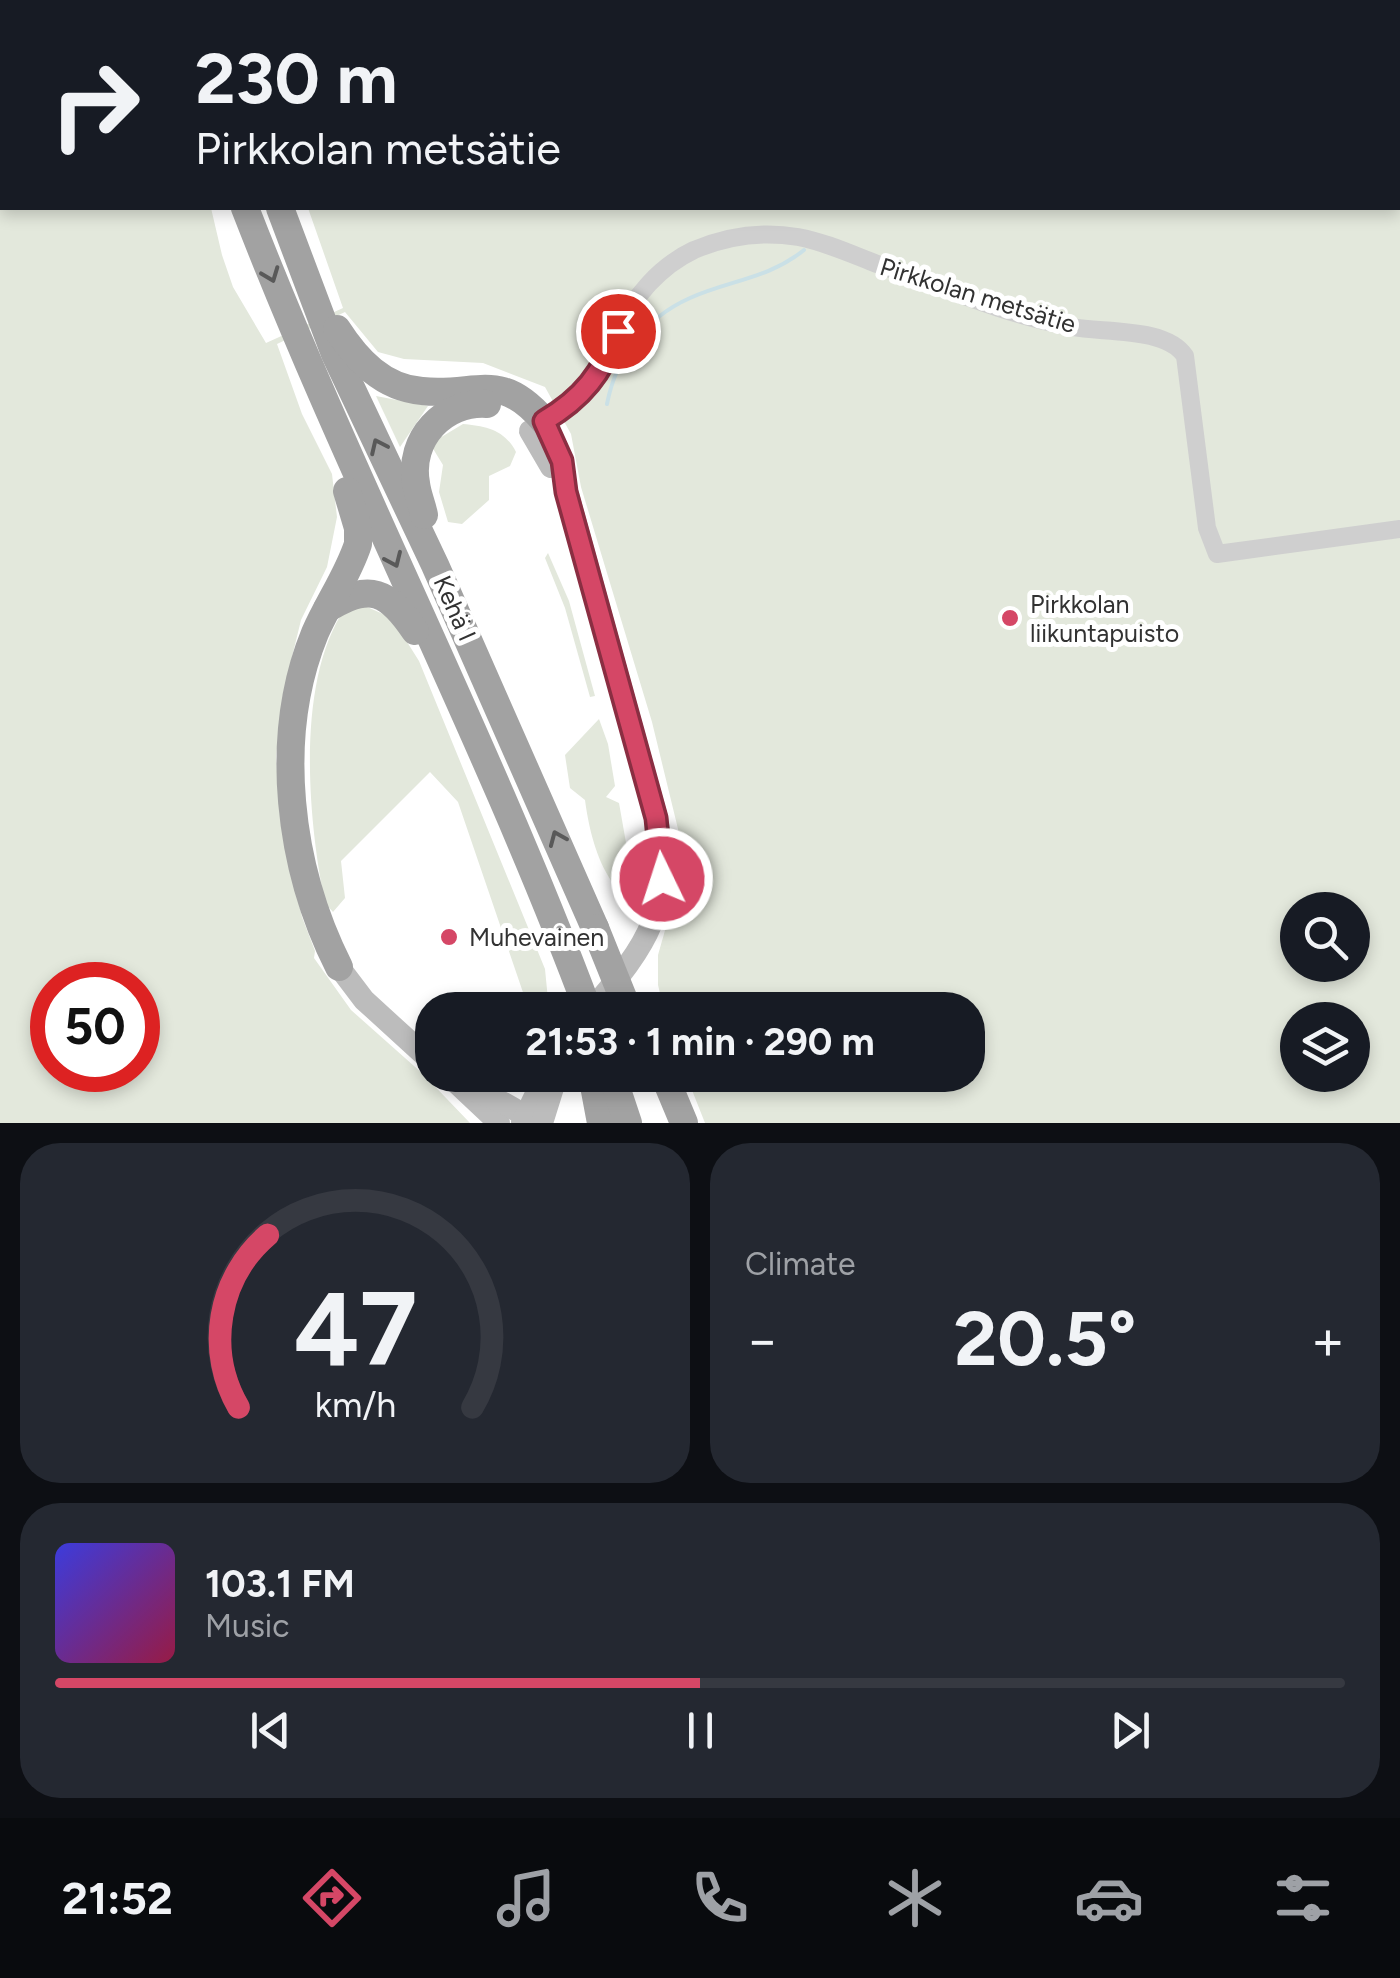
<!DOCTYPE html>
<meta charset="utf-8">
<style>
:root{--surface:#171b24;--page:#242831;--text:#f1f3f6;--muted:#9ea1a6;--line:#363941;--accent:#d54766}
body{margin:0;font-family:Figtree,sans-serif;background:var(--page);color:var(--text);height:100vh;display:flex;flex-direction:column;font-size:38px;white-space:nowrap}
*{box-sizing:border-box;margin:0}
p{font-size:32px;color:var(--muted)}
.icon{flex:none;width:55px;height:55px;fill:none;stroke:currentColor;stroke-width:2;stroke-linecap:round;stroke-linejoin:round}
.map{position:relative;height:1123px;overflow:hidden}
.panel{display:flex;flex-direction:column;gap:20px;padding:20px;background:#0d0f14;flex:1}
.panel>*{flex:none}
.banner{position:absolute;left:0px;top:0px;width:1400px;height:210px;box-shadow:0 5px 15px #0003;background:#171b24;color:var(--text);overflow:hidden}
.tools{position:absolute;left:1280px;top:892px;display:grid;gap:20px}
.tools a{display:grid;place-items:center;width:90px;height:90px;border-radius:50%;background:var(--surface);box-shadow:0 5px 15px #0003;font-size:50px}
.speed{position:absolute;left:30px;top:962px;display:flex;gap:20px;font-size:50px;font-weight:700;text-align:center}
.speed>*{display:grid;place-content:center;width:130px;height:130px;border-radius:50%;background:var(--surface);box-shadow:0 5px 15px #0003;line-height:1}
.speed .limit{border:15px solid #d22;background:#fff;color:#111}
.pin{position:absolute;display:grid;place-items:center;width:85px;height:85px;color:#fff;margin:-42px;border:5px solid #fff;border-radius:50%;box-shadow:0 2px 10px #0007}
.me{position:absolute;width:110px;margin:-55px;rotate:356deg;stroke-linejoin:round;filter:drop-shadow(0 0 8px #0008)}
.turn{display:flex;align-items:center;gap:35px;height:210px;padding:0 30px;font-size:45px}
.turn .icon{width:130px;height:130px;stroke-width:2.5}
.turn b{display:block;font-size:70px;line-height:85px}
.big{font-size:75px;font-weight:700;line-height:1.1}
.panel .card{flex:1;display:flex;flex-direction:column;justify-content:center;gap:15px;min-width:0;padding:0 35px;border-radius:40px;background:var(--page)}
.panel .dial{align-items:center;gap:0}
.dial svg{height:260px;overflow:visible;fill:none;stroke:var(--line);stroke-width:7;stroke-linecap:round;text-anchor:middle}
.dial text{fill:var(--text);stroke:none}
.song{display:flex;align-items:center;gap:30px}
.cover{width:120px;height:120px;border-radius:15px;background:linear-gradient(135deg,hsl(240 70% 55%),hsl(340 70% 35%))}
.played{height:10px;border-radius:5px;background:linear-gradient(90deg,var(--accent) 50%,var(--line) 50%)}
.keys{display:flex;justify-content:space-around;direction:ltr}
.heat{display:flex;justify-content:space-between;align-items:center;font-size:55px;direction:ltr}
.panel .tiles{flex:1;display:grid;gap:20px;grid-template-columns:1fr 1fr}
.card:last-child{grid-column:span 2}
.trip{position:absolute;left:415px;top:992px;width:570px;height:100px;border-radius:40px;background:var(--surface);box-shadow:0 5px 15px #0003;font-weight:700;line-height:100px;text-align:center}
.tabs{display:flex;height:160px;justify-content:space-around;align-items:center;background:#090b0e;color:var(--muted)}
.tabs .icon{width:70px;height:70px}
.tabs .current{color:var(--accent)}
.tabs b{font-size:45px;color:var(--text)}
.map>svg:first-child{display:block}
.green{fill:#e3e8dc;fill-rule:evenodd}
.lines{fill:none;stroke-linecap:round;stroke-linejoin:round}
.stream{stroke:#cae0e6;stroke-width:4}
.minor{stroke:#cfcfcf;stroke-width:18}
.secondary{stroke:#bcbcbc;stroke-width:22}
.trunk{stroke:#a2a2a2;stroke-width:28}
.trunk-bridge{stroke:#a2a2a2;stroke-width:28}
.oneway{stroke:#595959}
.route-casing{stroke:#8a2e42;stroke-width:25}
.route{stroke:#d54766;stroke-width:18}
.poi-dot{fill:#d54766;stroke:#fff;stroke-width:4}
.labels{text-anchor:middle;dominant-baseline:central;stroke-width:10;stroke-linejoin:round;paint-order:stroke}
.street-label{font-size:25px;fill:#323232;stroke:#fff}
.poi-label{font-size:25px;fill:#323232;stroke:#fff;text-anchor:start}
</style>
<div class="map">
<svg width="1400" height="1123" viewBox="0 0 1400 1123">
<rect width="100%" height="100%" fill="#fff"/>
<g class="green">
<path d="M0,0H166L167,2H2V208H211L222,255L233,287L266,343L343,308L308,208H1398V2L261,0H1400V1123H705L686,1075H968V1010H664L658,985V955L679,881L678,829L652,722L581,487L571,434L545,387L483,363L404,359L378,352L345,312L277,344L302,414L332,474L337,517L327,567L301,620L283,694L276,757L280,816L287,854L302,917L315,951L314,958L351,1010L423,1074L470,1123H0ZM1298,910H1352V965H1298ZM52,985H138V1070H52ZM1298,1020H1352V1075H1298Z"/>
<path d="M376,396L428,406L400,447Z"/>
<path d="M463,424C486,426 505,430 516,452L510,466L489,476V500L462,524L448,522L439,492L443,465L432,447L438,439Z"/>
<path d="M548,553L569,601L595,696L590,697L565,608L545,558Z"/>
<path d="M365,606L392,618L419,661L545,969L549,1010H529L458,802L430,772L341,861L345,898L333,912L325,903C308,820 295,680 346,607Z"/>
<path d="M599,719L608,744L615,786L606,797L619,803L631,871L627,897C600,878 589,831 585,800L570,788L565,755Z"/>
</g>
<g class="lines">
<path class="stream" d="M607,404C616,357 645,318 690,298C730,280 768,279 804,250"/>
<path class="minor" d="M537,426C558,410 580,401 595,379C606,364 611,347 618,331C633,297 660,266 694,250C727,236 763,231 798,237C825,242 851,254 877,264C940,286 1005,315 1072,327C1104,333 1166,327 1185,356L1207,528L1217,554L1400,529"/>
<g class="secondary">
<path d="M544,421L562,461L567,491L657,818C673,909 649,943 591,1010"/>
<path d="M530,431L551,467"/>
<path d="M339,967L364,1000L432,1062"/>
<path d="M448,1075L499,1123"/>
<path d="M461,1086C484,1095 514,1103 530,1123"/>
<path d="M522,1123L545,1075"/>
<path d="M542,1123L557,1075"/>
</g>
<g class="trunk">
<path d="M190,0L191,2"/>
<path d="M226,0V2"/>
<path d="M245,208C350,479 486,737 588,1010"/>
<path d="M280,208L335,354L435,565L595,928"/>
<path d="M337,329C357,360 383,388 422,391C477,397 499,369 544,421"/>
<path d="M424,515C422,504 417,494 416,483C408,439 444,401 487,404"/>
<path d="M327,609C370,582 388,591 415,631"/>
<path d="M339,967C289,868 272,738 315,633C328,603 348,575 358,544V528L347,491"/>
<path d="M592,1075L601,1123"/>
<path d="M612,1075L628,1123"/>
<path d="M664,1075L684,1123"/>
</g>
<path class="trunk-bridge" d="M595,928L628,1010"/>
</g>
<defs><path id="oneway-chevron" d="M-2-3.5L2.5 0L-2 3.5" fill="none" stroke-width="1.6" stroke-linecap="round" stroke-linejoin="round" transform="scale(2.5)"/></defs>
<g class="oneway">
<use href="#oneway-chevron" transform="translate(271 275) rotate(69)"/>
<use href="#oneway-chevron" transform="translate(378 446) rotate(-115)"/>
<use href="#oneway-chevron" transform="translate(394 560) rotate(66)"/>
<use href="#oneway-chevron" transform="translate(557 838) rotate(-113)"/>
</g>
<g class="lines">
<g class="route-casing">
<path id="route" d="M618,331C602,373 583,398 544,421L562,461L566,492L656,818L662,879"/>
</g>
<use href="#route" class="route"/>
</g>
<g class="poi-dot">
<circle cx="1010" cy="618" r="10"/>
<circle cx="449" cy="937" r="10"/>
</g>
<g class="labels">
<g class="street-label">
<text transform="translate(978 295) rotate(17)">Pirkkolan metsätie</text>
<text transform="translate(455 608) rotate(66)">Kehä I</text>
</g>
<g class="poi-label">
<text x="1030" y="604">Pirkkolan<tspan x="1030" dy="29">liikuntapuisto</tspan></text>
<text x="469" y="937">Muhevainen</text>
</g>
</g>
</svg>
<div class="tools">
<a><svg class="icon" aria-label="search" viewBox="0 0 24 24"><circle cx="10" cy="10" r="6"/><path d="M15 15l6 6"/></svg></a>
<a><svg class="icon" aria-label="layers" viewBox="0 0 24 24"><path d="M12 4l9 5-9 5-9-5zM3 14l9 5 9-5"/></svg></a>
</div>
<div class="speed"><div class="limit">50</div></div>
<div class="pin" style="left:618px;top:331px;background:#d93025"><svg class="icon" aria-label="arrive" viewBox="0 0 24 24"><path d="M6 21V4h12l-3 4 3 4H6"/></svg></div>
<svg class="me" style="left:662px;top:879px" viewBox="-20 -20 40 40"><circle r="17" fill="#d54766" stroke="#fff" stroke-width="3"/><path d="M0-11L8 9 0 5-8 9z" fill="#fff"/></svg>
<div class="trip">21:53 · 1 min · 290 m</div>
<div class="banner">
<div class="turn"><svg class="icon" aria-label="right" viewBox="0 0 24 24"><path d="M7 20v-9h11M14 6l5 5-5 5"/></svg><div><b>230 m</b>Pirkkolan metsätie</div></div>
</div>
</div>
<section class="panel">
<div class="tiles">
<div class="card dial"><svg viewBox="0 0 100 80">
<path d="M14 69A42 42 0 1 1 86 69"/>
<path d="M14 69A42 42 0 0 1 23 16" stroke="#d54766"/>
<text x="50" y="56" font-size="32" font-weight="700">47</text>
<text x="50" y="72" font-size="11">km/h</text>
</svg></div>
<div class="card"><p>Climate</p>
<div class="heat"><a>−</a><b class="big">20.5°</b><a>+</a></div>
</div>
<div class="card">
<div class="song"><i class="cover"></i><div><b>103.1 FM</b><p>Music</p></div></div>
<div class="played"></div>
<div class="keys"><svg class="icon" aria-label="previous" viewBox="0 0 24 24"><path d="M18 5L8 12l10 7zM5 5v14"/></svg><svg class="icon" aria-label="pause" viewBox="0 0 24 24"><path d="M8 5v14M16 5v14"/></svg><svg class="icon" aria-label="next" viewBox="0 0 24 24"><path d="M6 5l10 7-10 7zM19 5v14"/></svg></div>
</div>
</div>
</section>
<nav class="tabs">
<b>21:52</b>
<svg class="icon current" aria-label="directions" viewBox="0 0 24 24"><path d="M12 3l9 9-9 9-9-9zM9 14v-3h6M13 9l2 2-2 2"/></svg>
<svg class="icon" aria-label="music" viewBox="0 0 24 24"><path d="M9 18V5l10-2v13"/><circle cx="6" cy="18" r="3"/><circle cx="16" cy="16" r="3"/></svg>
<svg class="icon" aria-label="phone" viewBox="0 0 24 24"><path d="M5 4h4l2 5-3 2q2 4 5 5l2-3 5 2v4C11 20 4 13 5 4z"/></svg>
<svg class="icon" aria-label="climate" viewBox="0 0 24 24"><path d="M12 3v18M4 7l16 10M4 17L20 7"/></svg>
<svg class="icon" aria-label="car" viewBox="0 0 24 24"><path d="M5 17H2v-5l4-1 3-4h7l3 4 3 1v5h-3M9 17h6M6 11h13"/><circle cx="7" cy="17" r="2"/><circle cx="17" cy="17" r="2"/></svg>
<svg class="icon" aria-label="filters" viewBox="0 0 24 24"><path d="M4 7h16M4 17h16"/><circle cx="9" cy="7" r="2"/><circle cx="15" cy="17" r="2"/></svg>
</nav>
